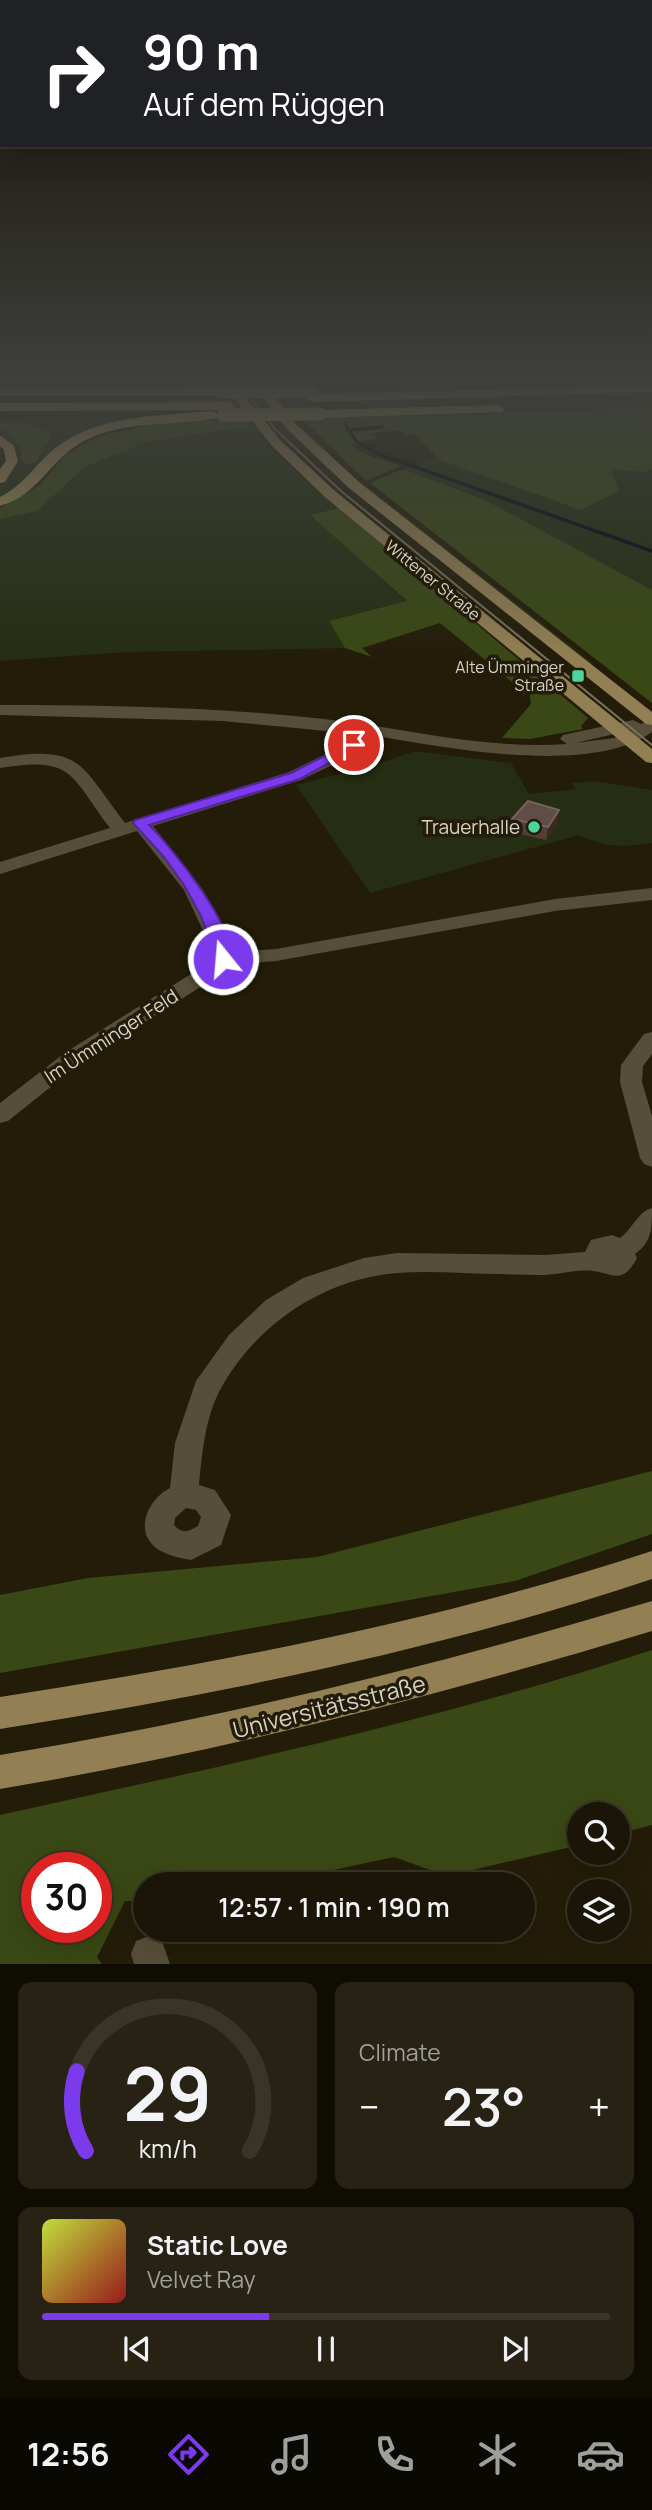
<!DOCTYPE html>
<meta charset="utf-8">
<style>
:root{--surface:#1a1506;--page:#272214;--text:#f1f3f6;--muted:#9f9f9b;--line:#383428;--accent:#7c3aed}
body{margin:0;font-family:Manrope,sans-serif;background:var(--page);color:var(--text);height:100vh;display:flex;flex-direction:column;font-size:26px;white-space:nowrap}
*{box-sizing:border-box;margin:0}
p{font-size:23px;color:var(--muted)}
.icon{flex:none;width:38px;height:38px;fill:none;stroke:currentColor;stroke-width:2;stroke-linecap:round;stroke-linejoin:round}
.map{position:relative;height:1964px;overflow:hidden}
.drawer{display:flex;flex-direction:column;gap:18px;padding:18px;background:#0e0c03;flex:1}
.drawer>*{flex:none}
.top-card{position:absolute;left:0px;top:0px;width:653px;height:147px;box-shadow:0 7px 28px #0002,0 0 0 2px var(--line);background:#202124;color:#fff;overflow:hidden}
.buttons{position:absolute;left:567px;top:1802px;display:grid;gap:14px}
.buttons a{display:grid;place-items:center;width:63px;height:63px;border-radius:50%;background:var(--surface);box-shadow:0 7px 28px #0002,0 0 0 2px var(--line);font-size:35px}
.speed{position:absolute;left:21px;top:1852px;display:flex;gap:14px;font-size:35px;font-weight:700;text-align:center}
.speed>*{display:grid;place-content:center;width:91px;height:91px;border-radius:50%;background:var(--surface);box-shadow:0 7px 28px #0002,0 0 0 2px var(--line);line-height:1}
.speed .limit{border:10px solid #d22;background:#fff;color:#111}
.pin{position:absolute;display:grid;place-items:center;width:60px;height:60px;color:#fff;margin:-30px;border:4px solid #fff;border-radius:50%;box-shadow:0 2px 7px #0007}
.me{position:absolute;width:77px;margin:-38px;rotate:343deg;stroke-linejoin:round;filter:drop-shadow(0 0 5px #0008)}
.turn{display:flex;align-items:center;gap:24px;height:147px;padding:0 28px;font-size:32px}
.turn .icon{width:91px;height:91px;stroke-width:2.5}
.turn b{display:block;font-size:49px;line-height:60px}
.big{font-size:52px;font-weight:600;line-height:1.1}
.drawer .widget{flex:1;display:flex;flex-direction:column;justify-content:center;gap:10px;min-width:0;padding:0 24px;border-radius:14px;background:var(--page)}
.drawer .dial{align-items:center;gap:0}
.dial svg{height:182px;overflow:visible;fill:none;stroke:var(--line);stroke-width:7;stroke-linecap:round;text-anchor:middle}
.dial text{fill:var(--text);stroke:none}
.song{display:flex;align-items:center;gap:21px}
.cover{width:84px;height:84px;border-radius:10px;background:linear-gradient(135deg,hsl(70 70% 55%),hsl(0 70% 35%))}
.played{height:7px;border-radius:4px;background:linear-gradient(90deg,var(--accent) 40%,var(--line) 40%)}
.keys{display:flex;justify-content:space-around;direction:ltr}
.heat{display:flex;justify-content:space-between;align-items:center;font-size:38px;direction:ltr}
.drawer .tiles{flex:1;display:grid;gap:18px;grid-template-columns:1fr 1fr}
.widget:last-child{grid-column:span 2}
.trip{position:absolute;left:133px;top:1872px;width:402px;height:70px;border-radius:35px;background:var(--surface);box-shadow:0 7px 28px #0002,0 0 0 2px var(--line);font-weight:600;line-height:70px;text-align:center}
.tabs{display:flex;height:112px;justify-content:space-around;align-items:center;background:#0a0802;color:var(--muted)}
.tabs .icon{width:49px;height:49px}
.tabs .on{color:var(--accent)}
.tabs b{font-size:32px;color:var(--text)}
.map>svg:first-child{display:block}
.green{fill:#252e12}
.forest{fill:#394814;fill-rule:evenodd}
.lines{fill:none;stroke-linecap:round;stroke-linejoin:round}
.stream{stroke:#000614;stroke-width:3.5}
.minor{fill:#574e39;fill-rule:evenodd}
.major{fill:#927f53;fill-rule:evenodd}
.highway{fill:#a9925c;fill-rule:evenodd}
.tram{stroke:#767160;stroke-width:2}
.highway-bridge{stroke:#a9925c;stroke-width:13}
.wall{fill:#533d38}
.shaded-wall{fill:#3a291e}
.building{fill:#614d47;stroke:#73625b;stroke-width:2}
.route{fill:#7c3aed;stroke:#51269a;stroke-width:2}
.poi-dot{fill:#4bd49b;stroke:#231c08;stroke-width:2.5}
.labels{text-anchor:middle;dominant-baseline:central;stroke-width:7;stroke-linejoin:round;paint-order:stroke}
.far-street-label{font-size:16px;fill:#d6d2c5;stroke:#231c08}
.far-poi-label{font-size:16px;fill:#d6d2c5;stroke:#231c08;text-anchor:end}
.poi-label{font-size:19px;fill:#d6d2c5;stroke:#231c08;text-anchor:end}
.street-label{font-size:19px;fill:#d6d2c5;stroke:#231c08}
.near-street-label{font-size:23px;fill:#d6d2c5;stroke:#231c08}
</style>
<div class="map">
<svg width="652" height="1964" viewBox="0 0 652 1964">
<rect width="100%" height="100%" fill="#231c08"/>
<g class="green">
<path d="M34,385H186L213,389H14Z"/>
<path d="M283,385H588L303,389Z"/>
<path d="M652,405V408L547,413L324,417Z"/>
<path d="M0,418H147L93,430L23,487L0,499V483L11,473L17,457L10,442L0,434V429C15,437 22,443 21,460L35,463L52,436L34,425L0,424Z"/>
<path d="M252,426L277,455L339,508L311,515L407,602L330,621L345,648L127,652L0,661V519L37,511L85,467L146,442Z"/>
<path d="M652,428V703L370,483L428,459L437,458L471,471Z"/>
<path d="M364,486H366L594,664L591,665Z"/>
<path d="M415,751L511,763L529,794L575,789L572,783L594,781L652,790V843C623,847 606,848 579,835L370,893L296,785L375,765Z"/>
</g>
<g class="forest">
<path d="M652,408V469L644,472L611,469L619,491L581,510L439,460L415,435H404L400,430L374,433L377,438L350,445L367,455L401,466L366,481L301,418L547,413Z"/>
<path d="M246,418L252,426L146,442L85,467L37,511L0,519V508L40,485L65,455L97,437L156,423Z"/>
<path d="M9,422C23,424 42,424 52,436L35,463L26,464L21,460C22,443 15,437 0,429V424Z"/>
<path d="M400,470H405L487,501L652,590V703L370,483Z"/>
<path d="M339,508L581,712L588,718L581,726L583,729L530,739L502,738L531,704L529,690L512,682L440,623L362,648L372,657L345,648L329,621L407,601L310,515Z"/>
<path d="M652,1471V1534L515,1581L0,1673V1595L88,1578L317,1557Z"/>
<path d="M652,1650V1825L618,1834V1815H579V1845L447,1876L394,1857L264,1885H145V1901H125L97,1957L102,1964H0V1815C219,1767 439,1720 652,1650ZM37,1867H96V1927H37Z"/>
</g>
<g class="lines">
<g class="stream">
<path d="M345,424L356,441L379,454L652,551"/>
<path d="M348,430L382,427"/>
</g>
<g class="minor">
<path d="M0,705C108,705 216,707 324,719C405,728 485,750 567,744L560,739L563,735L633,720L641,724L652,719V732C590,776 448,748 376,736L332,765L301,780L153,826L203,890L234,952L276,949L555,899L652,888V900L555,911L276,961L229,965L221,974L82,1062L8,1121L0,1123V1103L66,1052L207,964L214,954L184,890L137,831L0,874V862L110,828C69,774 74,756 0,768V758C81,744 80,764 125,823L289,772L320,757L357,734L223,721L0,715ZM632,730L614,738L575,743Z"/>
<path d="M652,1032V1054L643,1066L642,1082L652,1116V1167L644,1164L640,1158L620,1082L621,1065L644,1034Z"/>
<path d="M652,1208C652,1228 652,1242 635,1254L637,1258C622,1286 613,1273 593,1271C578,1269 561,1274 545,1275C531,1275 517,1275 503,1274C468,1274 432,1270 397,1273C322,1279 254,1326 219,1392C205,1420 202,1454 199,1485L215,1490L231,1515L221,1545L191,1560C180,1558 169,1556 159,1550C132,1533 148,1499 170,1488L175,1443L196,1381L229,1335L266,1300L303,1278L364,1258L397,1253L545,1255L585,1252L591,1240L612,1235L620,1238C633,1229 637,1212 652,1208ZM186,1508L196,1510L201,1517L198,1526C188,1532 182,1534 174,1525L175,1518Z"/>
<path d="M149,1936L162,1941L170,1964H134L131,1954L136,1941Z"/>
</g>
<g class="major">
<path d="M224,385H236L280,440L335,491L652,749V763L646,762L325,497L272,446Z"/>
<path d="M253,385H265L295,423L359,482L652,712V725L646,724L349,488L287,429Z"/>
<path d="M652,1551V1579C439,1650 222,1694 0,1729V1697C221,1663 439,1621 652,1551Z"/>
<path d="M652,1601V1631C437,1696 222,1752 0,1789V1755C221,1719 437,1665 652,1601Z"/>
</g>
<g class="highway">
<path d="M652,386V392L312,402L306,398L312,394Z"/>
<path d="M0,388H219L225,392L219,396H0Z"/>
<path d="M0,403L230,402L236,406L230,410L0,411Z"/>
<path d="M498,405L504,409L502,412L319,418L313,414L319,410Z"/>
<path d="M213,411L219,415L217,418C173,427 126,419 84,441C51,458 38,496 0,506V497C28,483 37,460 61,444C104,414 163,416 213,411Z"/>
<path d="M0,435L14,446L18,461L5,482L0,483V469L6,461L4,450L0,446Z"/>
</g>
<path class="tram" d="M241,385L275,429L341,491L652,745"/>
<g class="highway-bridge">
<path d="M198,385L236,390"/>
<path d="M221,392L312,391"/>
<path d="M223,415L319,414"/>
</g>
</g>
<path class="wall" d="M512,819L558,823L546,840L511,832Z"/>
<path class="shaded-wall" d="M559,810L558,823L546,840L548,827Z"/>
<path class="building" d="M528,801L559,810L548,827L512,819Z"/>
<linearGradient id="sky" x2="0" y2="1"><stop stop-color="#130f04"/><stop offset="0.58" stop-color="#3f403d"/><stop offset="1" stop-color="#3f403d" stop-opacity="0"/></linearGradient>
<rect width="652" height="660" fill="url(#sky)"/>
<path class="route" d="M354,741L358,742V747L300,779L149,825C170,845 243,935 229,963H218L201,916L184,885L164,857L133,823L135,820L291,773Z"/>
<g class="poi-dot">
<rect x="571" y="669" width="14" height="14" rx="3.5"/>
<circle cx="534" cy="827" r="7"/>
</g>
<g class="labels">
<g class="far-street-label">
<text transform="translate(433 580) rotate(39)">Wittener Straße</text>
</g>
<g class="far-poi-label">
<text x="564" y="667">Alte Ümminger<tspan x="564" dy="18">Straße</tspan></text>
</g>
<g class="poi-label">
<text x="520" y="827">Trauerhalle</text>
</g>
<g class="street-label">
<text transform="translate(111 1036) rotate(-33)">Im Ümminger Feld</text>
</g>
<g class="near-street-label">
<text transform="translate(329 1706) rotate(-14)">Universitätsstraße</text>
</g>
</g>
</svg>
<div class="buttons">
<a><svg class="icon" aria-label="search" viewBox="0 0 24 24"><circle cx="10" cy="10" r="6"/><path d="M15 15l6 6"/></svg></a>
<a><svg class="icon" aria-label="layers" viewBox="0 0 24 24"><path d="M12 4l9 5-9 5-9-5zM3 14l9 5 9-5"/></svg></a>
</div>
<div class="speed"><div class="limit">30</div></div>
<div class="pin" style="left:354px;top:745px;background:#d93025"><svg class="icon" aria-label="arrive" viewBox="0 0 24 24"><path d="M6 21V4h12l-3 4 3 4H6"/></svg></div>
<svg class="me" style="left:223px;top:959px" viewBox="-20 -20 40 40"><circle r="17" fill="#7c3aed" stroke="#fff" stroke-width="3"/><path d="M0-11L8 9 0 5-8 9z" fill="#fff"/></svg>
<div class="trip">12:57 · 1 min · 190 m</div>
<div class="top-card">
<div class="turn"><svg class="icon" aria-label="right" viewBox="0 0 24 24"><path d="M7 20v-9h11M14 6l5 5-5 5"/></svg><div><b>90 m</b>Auf dem Rüggen</div></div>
</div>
</div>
<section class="drawer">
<div class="tiles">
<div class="widget dial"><svg viewBox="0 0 100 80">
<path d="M14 69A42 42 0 1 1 86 69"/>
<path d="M14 69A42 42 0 0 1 10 34" stroke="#7c3aed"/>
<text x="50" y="56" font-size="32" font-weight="700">29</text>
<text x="50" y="72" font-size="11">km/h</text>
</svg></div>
<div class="widget"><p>Climate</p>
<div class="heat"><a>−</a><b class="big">23°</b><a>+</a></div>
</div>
<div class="widget">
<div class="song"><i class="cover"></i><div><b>Static Love</b><p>Velvet Ray</p></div></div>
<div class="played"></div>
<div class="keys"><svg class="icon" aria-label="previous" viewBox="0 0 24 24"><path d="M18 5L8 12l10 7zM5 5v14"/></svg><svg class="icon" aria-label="pause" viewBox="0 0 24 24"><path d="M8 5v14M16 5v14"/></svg><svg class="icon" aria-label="next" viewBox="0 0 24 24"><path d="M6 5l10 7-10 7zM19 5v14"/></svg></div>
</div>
</div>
</section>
<nav class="tabs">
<b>12:56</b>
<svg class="icon on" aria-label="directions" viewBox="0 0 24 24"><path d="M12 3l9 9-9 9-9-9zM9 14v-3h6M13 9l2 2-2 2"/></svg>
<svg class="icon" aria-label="music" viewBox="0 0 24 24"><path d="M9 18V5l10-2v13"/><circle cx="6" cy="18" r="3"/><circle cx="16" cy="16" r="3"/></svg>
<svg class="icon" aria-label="phone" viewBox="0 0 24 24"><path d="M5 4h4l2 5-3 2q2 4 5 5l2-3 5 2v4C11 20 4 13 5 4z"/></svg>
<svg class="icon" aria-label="climate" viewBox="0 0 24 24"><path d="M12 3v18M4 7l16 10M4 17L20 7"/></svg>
<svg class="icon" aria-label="car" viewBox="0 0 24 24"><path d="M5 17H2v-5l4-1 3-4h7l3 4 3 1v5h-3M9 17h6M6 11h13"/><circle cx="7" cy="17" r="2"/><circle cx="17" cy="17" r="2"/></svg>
</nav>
